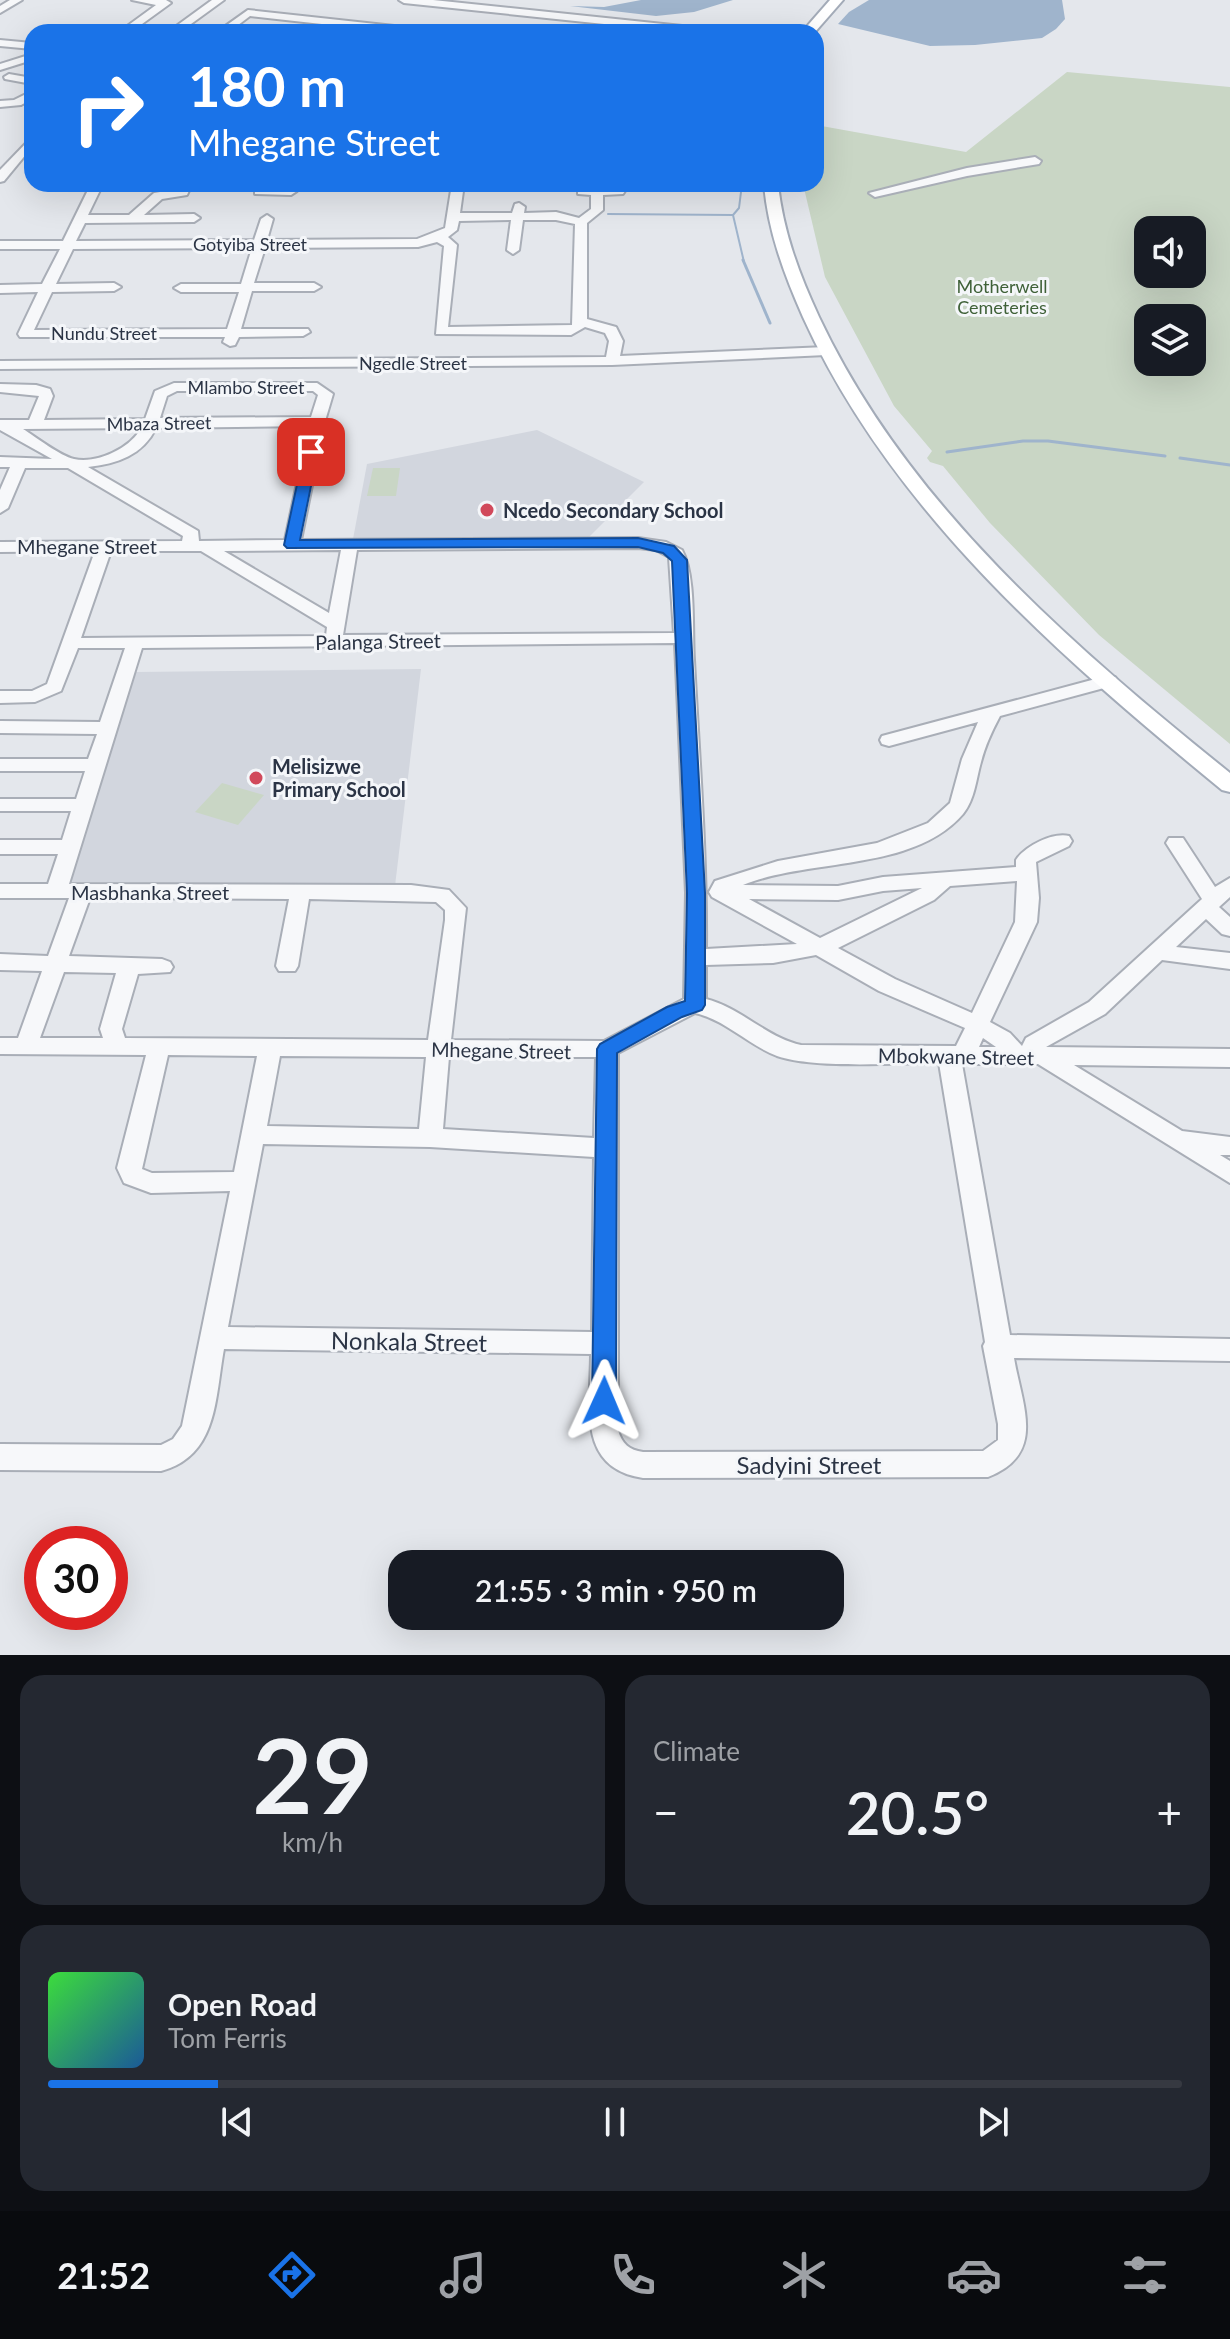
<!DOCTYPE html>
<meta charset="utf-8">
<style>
:root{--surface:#171b24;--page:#242831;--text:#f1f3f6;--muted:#9ea1a6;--line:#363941;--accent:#1a73e8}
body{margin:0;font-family:Lato,sans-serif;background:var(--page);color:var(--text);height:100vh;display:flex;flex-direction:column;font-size:30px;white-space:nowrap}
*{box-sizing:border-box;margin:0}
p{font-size:26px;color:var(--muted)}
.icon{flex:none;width:44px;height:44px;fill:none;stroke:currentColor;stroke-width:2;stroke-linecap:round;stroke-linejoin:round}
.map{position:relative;height:1655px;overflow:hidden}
.details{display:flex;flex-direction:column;gap:20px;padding:20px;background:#0d0f14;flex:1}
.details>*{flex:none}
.top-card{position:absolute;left:24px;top:24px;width:800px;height:168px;border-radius:24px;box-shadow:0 8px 32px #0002;background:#1a73e8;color:#fff;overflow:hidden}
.controls{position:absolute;left:1134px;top:216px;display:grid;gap:16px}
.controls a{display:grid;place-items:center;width:72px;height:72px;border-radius:16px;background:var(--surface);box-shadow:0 8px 32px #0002;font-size:40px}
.speed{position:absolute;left:24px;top:1526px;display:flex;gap:16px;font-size:40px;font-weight:700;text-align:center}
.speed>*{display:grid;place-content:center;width:104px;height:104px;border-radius:50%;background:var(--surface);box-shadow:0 8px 32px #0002;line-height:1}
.speed .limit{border:12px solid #d22;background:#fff;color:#111}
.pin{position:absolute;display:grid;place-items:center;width:68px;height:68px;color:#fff;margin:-34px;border-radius:16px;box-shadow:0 4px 12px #0006}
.me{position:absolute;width:88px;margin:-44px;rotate:1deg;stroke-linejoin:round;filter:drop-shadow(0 0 6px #0008)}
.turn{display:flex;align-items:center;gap:28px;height:168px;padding:0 32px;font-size:36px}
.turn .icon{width:104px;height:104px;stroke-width:2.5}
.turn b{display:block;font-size:56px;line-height:68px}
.big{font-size:60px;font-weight:600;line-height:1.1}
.details .card{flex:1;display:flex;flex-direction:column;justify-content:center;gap:12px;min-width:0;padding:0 28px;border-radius:24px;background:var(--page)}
.details .dial{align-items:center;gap:0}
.dial b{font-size:104px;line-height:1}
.song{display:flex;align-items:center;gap:24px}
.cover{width:96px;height:96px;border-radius:12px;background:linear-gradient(135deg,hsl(120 70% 55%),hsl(210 70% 35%))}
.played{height:8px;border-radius:4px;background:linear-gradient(90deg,var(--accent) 15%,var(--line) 15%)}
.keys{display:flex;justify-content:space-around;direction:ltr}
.heat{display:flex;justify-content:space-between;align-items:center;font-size:44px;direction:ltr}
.details .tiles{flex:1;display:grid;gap:20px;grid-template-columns:1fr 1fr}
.card:last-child{grid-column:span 2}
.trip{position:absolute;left:388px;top:1550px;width:456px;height:80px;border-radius:24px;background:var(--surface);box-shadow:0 8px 32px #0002;font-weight:600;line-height:80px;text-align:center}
.tab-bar{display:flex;height:128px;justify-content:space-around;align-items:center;background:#090b0e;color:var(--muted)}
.tab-bar .icon{width:56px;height:56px}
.tab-bar .active{color:var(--accent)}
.tab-bar b{font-size:36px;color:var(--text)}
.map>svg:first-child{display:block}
.built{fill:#d2d6de}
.green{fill:#c9d6c5;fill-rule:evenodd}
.water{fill:#9fb4cc}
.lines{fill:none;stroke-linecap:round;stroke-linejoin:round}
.stream-far1{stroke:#9fb4cc;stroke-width:2}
.stream{stroke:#9fb4cc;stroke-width:3}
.minor-casing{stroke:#a9aeb7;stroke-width:4}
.major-casing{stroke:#a3abb8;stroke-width:4}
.minor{fill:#f7f8fa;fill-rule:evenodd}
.major{fill:#fff;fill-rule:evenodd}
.route{fill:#1a73e8;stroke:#114b97;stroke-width:2}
.poi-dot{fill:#d1495b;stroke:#f4f6f9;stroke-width:3}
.labels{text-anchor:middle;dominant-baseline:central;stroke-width:6;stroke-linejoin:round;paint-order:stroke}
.far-street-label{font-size:18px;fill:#2b3445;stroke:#f4f6f9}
.far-park-label{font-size:18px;fill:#3f6138;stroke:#f4f6f9}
.poi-label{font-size:20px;font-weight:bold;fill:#2b3445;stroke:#f4f6f9;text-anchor:start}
.street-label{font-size:20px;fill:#2b3445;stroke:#f4f6f9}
.near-street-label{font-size:24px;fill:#2b3445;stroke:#f4f6f9}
</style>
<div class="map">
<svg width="1230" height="1655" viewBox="0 0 1230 1655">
<rect width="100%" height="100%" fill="#e4e7ec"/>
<g class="built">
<path d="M537,430L644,482L588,538L353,539L367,464Z"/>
<path d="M421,669L395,886L69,884L136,672Z"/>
</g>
<g class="green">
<path d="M1067,72L1230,87V744L1099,635L990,523L943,466L930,462L927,458L932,451L894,406L825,277L803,184H816V125L966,152ZM1148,230H1192V274H1148ZM1148,318H1192V362H1148Z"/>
<path d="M373,468H400L396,496H367Z"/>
<path d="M222,783L264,795L238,825L195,812Z"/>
</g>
<g class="water">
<path d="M641,0H733L694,12L656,16L570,6L604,7Z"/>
<path d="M869,0H1062L1065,19L1056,29L1042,38L975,45L930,46L838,24L849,12Z"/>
</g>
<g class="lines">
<g class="stream-far1">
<path d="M608,214L733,215L744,262"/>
<path d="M733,215L739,208L741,192"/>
</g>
<g class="stream">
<path d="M743,260L770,323"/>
<path d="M947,452L1023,441H1048L1165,456"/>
<path d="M1180,458L1230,465"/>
</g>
<g class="minor-casing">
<g id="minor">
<path d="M10,0H22L0,13V6Z"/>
<path d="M132,0H166L171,3L131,32H119L156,5Z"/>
<path d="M212,0H224L180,32H168Z"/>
<path d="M399,0H433L711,29L716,32H681L404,3Z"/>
<path d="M248,10L422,29L427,32H394L250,16L229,32H217Z"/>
<path d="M0,40L32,43V49L0,46Z"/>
<path d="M32,54V60L0,70V64Z"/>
<path d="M9,74L32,78V84L5,79L4,77Z"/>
<path d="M32,91V99L21,105L0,107V101L14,100Z"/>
<path d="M32,137V147L4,181L0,182V170Z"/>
<path d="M1035,157L1041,161L1039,164L967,176L875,197L869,193L967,168Z"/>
<path d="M91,184H103L88,215H129L154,193L178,189L180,184H192L187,195L162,199L144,215L194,214L200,218L194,222L85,223L76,241L254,240L261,219L267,215L273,219L267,240L417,239L445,228L452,184H464L460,213H512L515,204L519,203L525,207L524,213L556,212L579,218L591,209V195L578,194V188L591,187V184H603V187H619L625,191L623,194L603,195V210L587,223V319L616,327L623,341L620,356L826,347L833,351L826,355L612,365L0,369V361L606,357L609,341L605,333L585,327L571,335L436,334L444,246L437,242L418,247L265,248L254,283H314L321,287L314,291H252L241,329H308L310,332L303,336L239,337L235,345L230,346L223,342L225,337H20L18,334L38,292L0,293V285L42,284L60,249H0V241H63ZM511,220L507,250L513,254L519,250L523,220H556L575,224L572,325L448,327L457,245L448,237L457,230L459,221ZM252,248L241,284H181L174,288L181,292H239L227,329L34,330L52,292L114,291L121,287L114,283L56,284L73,249Z"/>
<path d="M515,184H527V185L521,189Z"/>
<path d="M259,187H291L297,191L291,195L255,194V188Z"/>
<path d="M174,383H317L333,394L325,421L301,540L638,538L666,542L682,550C696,575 692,630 694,660C699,756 707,853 706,949L797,944L712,897L709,892L715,881L778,861L877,843L928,823L950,803L962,759L978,722L889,746L882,744L880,740L882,736L1103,677H1115L1118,681L1115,685L1000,716C992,731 985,746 981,762C976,779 975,799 963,814C913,872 809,858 743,885L838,886L883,877L1016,867V860C1025,846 1053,832 1069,836L1072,841L1069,846L1036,862L1039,898L1037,922L990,1022L1010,1033L1022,1046L1026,1038L1089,1002L1202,899L1166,843L1169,838H1183L1215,887L1230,878V897L1219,907L1230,917V936L1222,934L1206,919L1176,947L1230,953V969L1162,960L1105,1014L1046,1047L1230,1049V1067L1074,1065L1182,1131L1230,1137V1155H1220L1230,1161V1183L1038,1064H962L1010,1335L1230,1339V1361L1014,1358C1022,1406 1047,1454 988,1477L643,1478C576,1468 591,1405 591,1354L224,1349C215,1398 218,1456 161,1471L0,1470V1444L161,1445L173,1439L182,1426L230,1191L151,1193L124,1183L117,1168L146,1055L0,1054V1038H18L42,971L0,970V954L48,956L69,898H0V884H48L58,854H0V840H62L71,811H0V799H76L85,771H0V759H88L97,734L0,733V721L100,722L125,648H78L61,691L35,702L0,703V691H32L47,684L95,551L0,552V542L182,541L183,536L68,468H25L8,508L0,513V490L10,467H0V457L52,459L0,430V420H29L39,396L0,392V384L36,385L50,389L53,396L44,420L145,419L155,391ZM177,391H313L318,395L311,417L160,418L167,396ZM309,426L285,540L199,541L198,531L88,467C117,464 143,455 156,428ZM141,428C131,448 97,464 74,459C60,456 36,437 23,429ZM638,548L656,550L669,557L674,633L343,635L357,550ZM341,550L329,613L224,551ZM111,551H201L327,627L326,636L81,638ZM675,643L686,893L684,999L604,1041L451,1040L466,908L449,890L411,885L69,884L142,648ZM1017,881L1015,922L972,1013L895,979L838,948L934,900L950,886ZM922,888L820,938L749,899L838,900L883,891ZM90,898L289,899L276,966L279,971H295L298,966L309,899L436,902L445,910V920L428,1040L125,1038L122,1029L138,974L170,972L173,967L170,962L162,959L69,956ZM816,955L879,991L965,1028L956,1046L801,1045C766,1037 741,1008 706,999V965L773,963ZM64,972L116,973L100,1029L103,1038H40ZM695,1013C726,1020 748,1045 777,1056C815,1069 896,1063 939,1063L985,1342L983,1346L998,1424V1440L983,1451L643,1452C629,1450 622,1444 618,1430V1053ZM983,1038L996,1047H979ZM168,1055L257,1056L234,1172L152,1173L142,1169ZM280,1056L426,1057L419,1129L267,1126ZM449,1057H596L594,1138L443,1129ZM263,1144L430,1147L594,1157L592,1332L228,1327Z"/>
</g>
</g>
<g class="major-casing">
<g id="major">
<path d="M830,0H843L815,32H802Z"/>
<path d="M764,184H778C783,231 799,274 819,317C907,504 1072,646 1230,773V792L1222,790C1060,657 891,511 803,317C784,274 768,231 764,184Z"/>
</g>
</g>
<use href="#minor" class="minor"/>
<use href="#major" class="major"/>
</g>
<path class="route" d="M311,448L318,452L300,540L638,538L674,546L687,560L705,893V1005L702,1010L682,1017L617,1053L616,1401L613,1408L604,1411L595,1408L592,1401L597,1049L600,1044L667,1007L685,1001L687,893L672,561L663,553L638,547L287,548L284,545L304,452Z"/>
<g class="poi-dot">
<circle cx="487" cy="510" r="8"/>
<circle cx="256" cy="778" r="8"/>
</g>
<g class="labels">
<g class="far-street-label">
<text x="250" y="244">Gotyiba Street</text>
<text x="104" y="333">Nundu Street</text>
<text x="413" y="363">Ngedle Street</text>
<text x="246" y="387">Mlambo Street</text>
<text transform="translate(159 423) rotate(-1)">Mbaza Street</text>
</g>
<g class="far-park-label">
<text x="1002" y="286">Motherwell<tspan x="1002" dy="21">Cemeteries</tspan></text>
</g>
<g class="poi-label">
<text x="503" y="510">Ncedo Secondary School</text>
<text x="272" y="766">Melisizwe<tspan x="272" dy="23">Primary School</tspan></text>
</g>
<g class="street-label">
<text x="87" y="546">Mhegane Street</text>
<text transform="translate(378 641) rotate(-1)">Palanga Street</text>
<text x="150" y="892">Masbhanka Street</text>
<text transform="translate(501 1050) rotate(1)">Mhegane Street</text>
<text transform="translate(956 1056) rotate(1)">Mbokwane Street</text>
</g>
<g class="near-street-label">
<text transform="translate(409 1341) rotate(1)">Nonkala Street</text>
<text x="809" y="1464">Sadyini Street</text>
</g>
</g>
</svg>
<div class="controls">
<a><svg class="icon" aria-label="sound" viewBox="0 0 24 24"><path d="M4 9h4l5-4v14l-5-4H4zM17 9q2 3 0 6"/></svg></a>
<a><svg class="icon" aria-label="layers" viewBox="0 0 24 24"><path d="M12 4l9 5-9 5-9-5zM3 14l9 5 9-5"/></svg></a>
</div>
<div class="speed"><div class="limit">30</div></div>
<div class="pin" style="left:311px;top:452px;background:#d93025"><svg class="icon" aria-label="arrive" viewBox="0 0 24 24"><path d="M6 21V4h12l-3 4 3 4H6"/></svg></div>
<svg class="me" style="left:604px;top:1401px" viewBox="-20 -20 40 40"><path d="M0-17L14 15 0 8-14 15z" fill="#1a73e8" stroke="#fff" stroke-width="4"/></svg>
<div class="trip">21:55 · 3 min · 950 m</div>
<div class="top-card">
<div class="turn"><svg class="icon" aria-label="right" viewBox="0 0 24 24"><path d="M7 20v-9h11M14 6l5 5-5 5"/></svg><div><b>180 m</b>Mhegane Street</div></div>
</div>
</div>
<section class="details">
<div class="tiles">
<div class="card dial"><b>29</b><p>km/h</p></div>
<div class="card"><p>Climate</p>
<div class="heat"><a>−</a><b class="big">20.5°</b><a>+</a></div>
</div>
<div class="card">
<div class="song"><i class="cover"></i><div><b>Open Road</b><p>Tom Ferris</p></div></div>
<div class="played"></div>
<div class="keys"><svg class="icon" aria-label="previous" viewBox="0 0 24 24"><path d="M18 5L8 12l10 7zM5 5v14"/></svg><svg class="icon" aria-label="pause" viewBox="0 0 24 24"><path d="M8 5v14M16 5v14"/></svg><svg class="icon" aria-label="next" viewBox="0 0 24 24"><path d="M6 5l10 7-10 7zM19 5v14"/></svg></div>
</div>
</div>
</section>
<nav class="tab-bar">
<b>21:52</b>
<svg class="icon active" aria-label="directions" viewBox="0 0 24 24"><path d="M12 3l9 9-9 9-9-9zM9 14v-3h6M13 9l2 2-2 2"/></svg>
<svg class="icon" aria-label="music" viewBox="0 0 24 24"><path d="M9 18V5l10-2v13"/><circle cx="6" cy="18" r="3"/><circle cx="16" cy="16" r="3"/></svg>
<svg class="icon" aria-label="phone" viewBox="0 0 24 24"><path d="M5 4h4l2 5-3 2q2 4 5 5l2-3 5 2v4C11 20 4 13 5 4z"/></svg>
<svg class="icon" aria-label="climate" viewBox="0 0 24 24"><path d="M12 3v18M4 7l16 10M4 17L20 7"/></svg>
<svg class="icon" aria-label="car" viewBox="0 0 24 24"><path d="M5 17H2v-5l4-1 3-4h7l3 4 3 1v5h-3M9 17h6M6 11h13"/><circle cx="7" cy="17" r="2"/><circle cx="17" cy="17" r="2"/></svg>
<svg class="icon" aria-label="filters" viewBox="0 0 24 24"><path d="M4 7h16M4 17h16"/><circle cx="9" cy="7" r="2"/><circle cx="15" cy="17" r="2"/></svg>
</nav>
